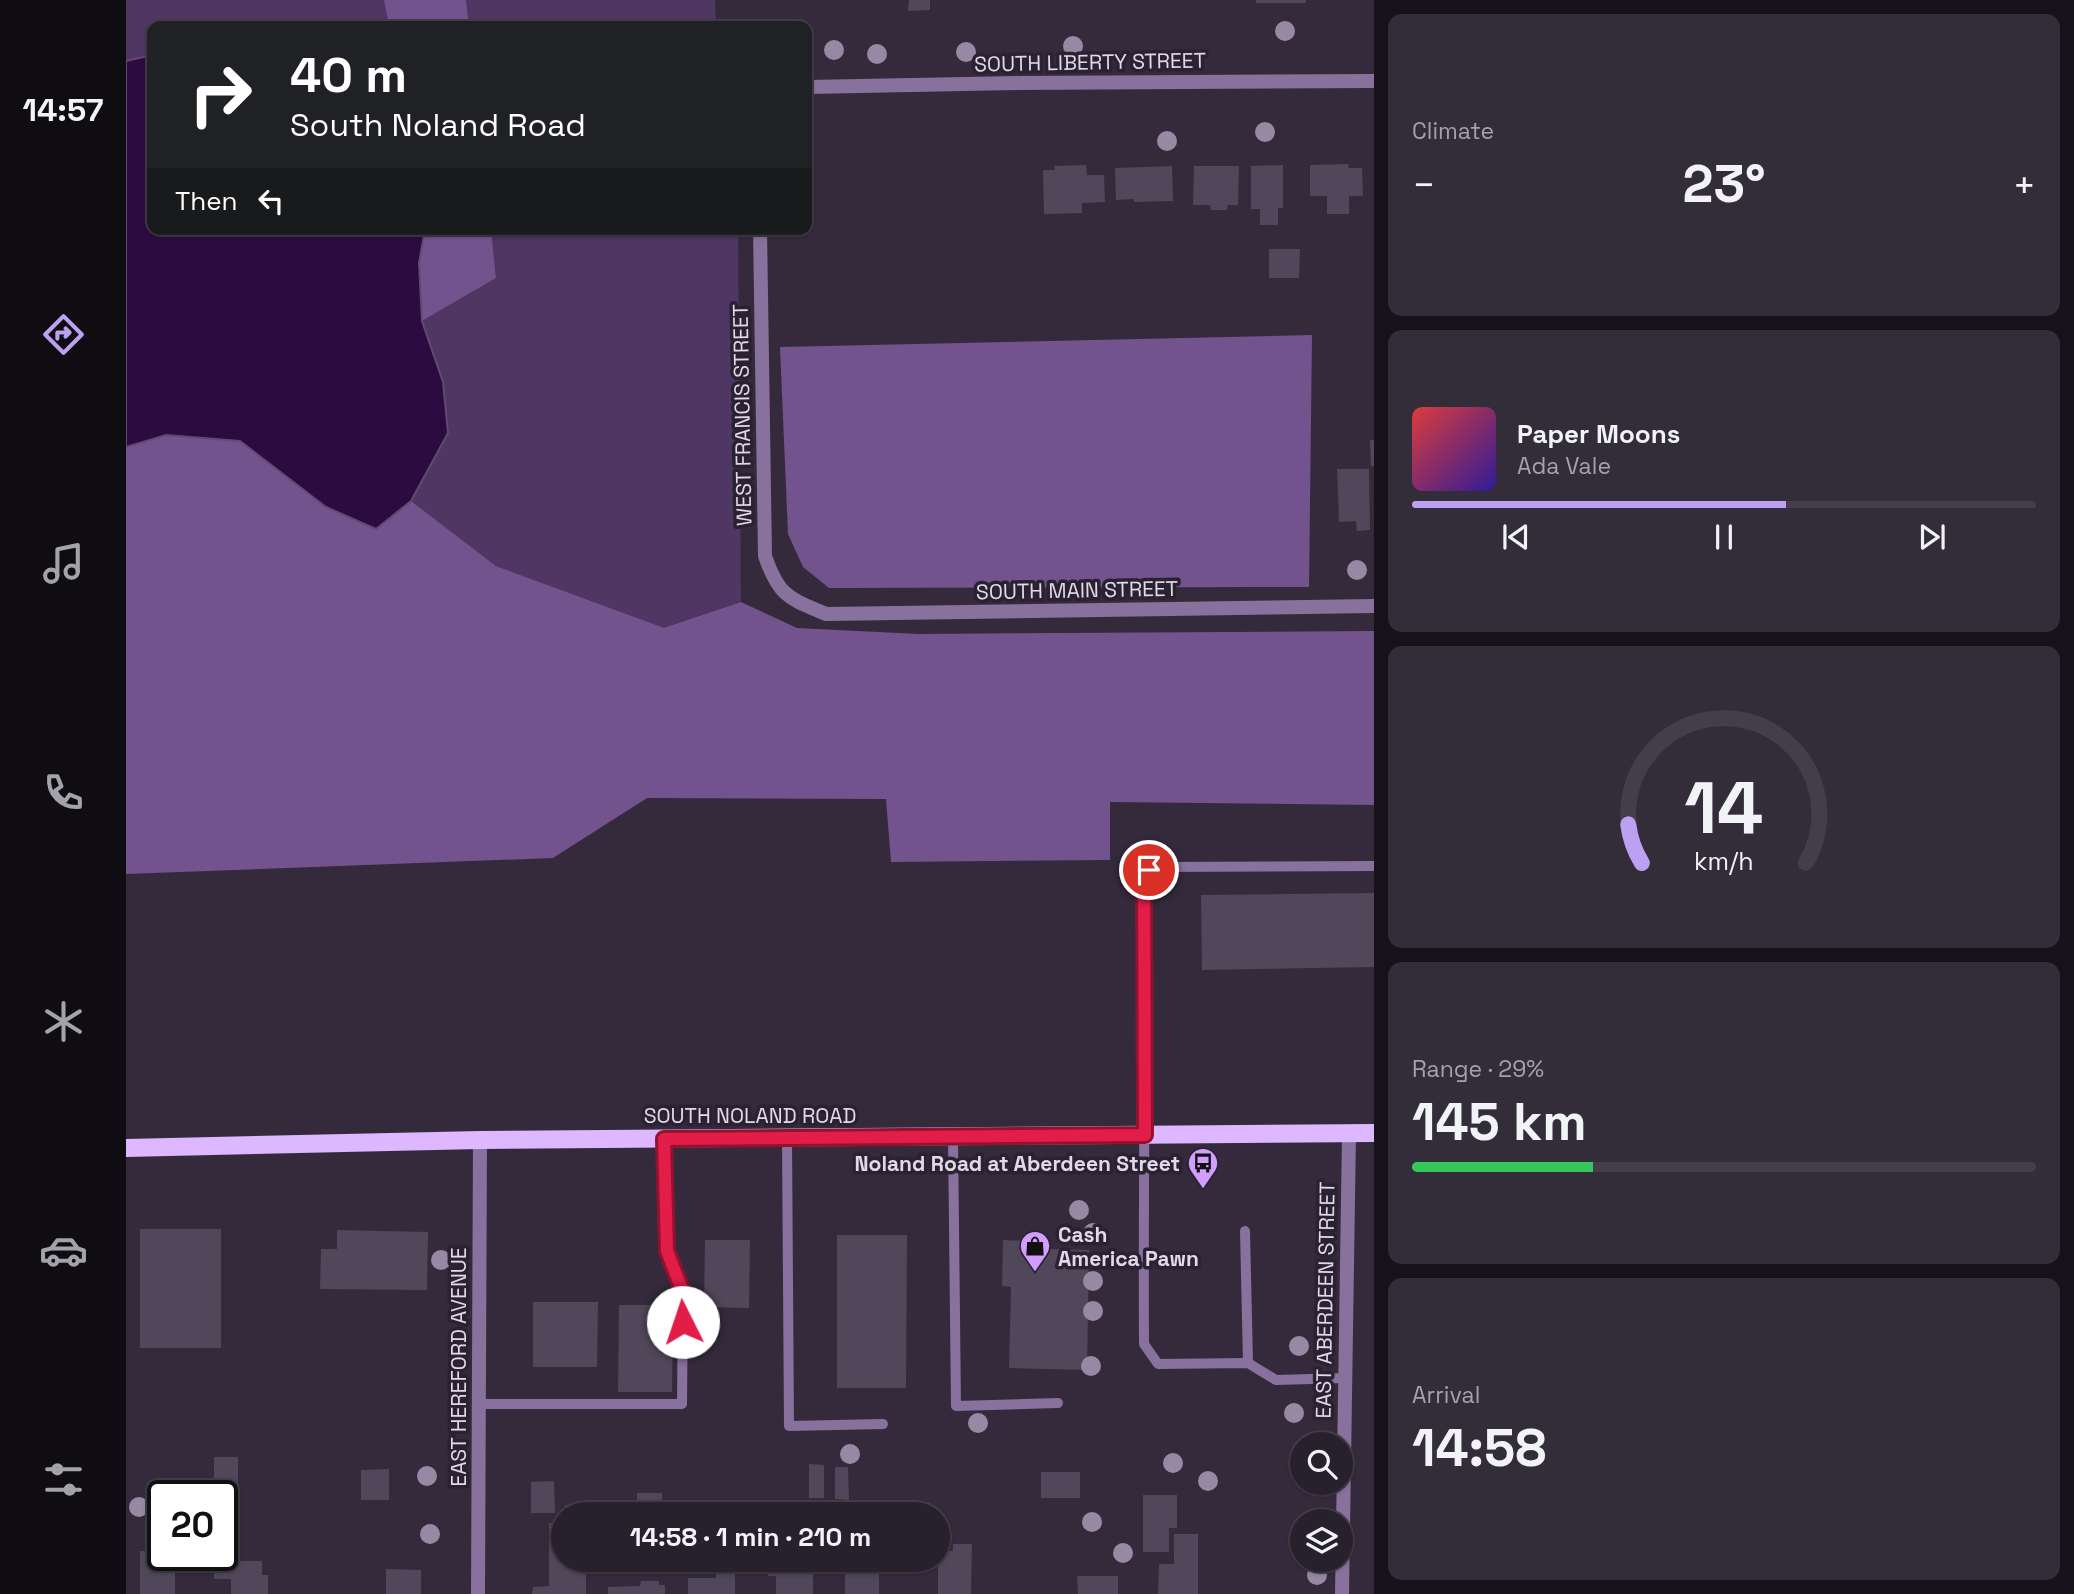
<!DOCTYPE html>
<meta charset="utf-8">
<style>
:root{--surface:#27202d;--page:#332d39;--text:#f1f3f6;--muted:#a4a3aa;--line:#433e49;--accent:#bca0f2}
body{margin:0;font-family:"Space Grotesk",sans-serif;background:var(--page);color:var(--text);height:100vh;display:flex;flex-direction:column;font-size:26px;white-space:nowrap}
*{box-sizing:border-box;margin:0}
p{font-size:23px;color:var(--muted)}
.icon{flex:none;width:38px;height:38px;fill:none;stroke:currentColor;stroke-width:2;stroke-linecap:round;stroke-linejoin:round}
.map{position:relative;flex:1;overflow:hidden}
.drawer{display:flex;flex-direction:column;gap:14px;padding:14px;background:#151219;width:700px}
.drawer>*{flex:none}
.guide{position:absolute;left:21px;top:21px;width:665px;height:214px;border-radius:14px;box-shadow:0 2px 5px #0004,0 0 0 2px var(--line);background:#202124;color:#fff;overflow:hidden}
.buttons{position:absolute;left:1164px;top:1432px;display:grid;gap:14px}
.buttons a{display:grid;place-items:center;width:63px;height:63px;border-radius:50%;background:var(--surface);box-shadow:0 2px 5px #0004,0 0 0 2px var(--line);font-size:35px}
.speed{position:absolute;left:21px;top:1480px;display:flex;gap:14px;font-size:35px;font-weight:700;text-align:center}
.speed>*{display:grid;place-content:center;width:91px;height:91px;border-radius:50%;background:var(--surface);box-shadow:0 2px 5px #0004,0 0 0 2px var(--line);line-height:1}
.speed .limit{border:4px solid #111;border-radius:10px;background:#fff;color:#111}
.pin{position:absolute;display:grid;place-items:center;width:60px;height:60px;color:#fff;margin:-30px;border:4px solid #fff;border-radius:50%;box-shadow:0 2px 7px #0007}
.me{position:absolute;width:77px;margin:-38px;rotate:356deg;stroke-linejoin:round;filter:drop-shadow(0 0 5px #0008)}
.turn{display:flex;align-items:center;gap:24px;height:147px;padding:0 28px;font-size:32px}
.turn .icon{width:91px;height:91px;stroke-width:2.5}
.turn b{display:block;font-size:49px;line-height:60px}
.then{display:flex;align-items:center;height:66px;padding:0 28px;background:#0003;gap:14px;font-size:26px}
.big{font-size:52px;font-weight:700;line-height:1.1}
.drawer .tile{flex:1;display:flex;flex-direction:column;justify-content:center;gap:10px;min-width:0;padding:0 24px;border-radius:14px;background:var(--page)}
.drawer .dial{align-items:center;gap:0}
.dial svg{height:182px;overflow:visible;fill:none;stroke:var(--line);stroke-width:7;stroke-linecap:round;text-anchor:middle}
.dial text{fill:var(--text);stroke:none}
.song{display:flex;align-items:center;gap:21px}
.cover{width:84px;height:84px;border-radius:10px;background:linear-gradient(135deg,hsl(0 70% 55%),hsl(250 70% 35%))}
.played{height:7px;border-radius:4px;background:linear-gradient(90deg,var(--accent) 60%,var(--line) 60%)}
.keys{display:flex;justify-content:space-around;direction:ltr}
.heat{display:flex;justify-content:space-between;align-items:center;font-size:38px;direction:ltr}
.charge{height:10px;border-radius:5px;background:linear-gradient(90deg,#34c759 29%,var(--line) 0)}
.trip{position:absolute;left:425px;top:1502px;width:399px;height:70px;border-radius:35px;background:var(--surface);box-shadow:0 2px 5px #0004,0 0 0 2px var(--line);font-weight:700;line-height:70px;text-align:center}
main{display:flex;flex:1;min-height:0}
.tab-bar{display:flex;flex-direction:column;width:126px;justify-content:space-around;align-items:center;background:#100d12;color:var(--muted)}
.tab-bar .icon{width:49px;height:49px}
.tab-bar .selected{color:var(--accent)}
.tab-bar b{font-size:32px;color:var(--text)}
.map>svg:first-child{display:block}
.green{fill:#4f3663}
.forest{fill:#73538d}
.water{fill:#2c0b40;stroke:#624972;stroke-width:2}
.building{fill:#51475a}
.lines{fill:none;stroke-linecap:round;stroke-linejoin:round}
.service{stroke:#88719c;stroke-width:10}
.minor{stroke:#88719c;stroke-width:14}
.primary{stroke:#ddb7ff;stroke-width:18}
.tree{fill:#9789a3}
.route-casing{stroke:#92132f;stroke-width:18}
.route{stroke:#e11d48;stroke-width:12}
.labels{text-anchor:middle;dominant-baseline:central;stroke-width:7;stroke-linejoin:round;paint-order:stroke}
.street-label{font-size:21px;fill:#e0dae6;stroke:#2a2132}
.poi-label{font-size:21px;font-weight:bold;fill:#e0dae6;stroke:#2a2132;text-anchor:end}
</style>
<main>
<nav class="tab-bar">
<b>14:57</b>
<svg class="icon selected" aria-label="directions" viewBox="0 0 24 24"><path d="M12 3l9 9-9 9-9-9zM9 14v-3h6M13 9l2 2-2 2"/></svg>
<svg class="icon" aria-label="music" viewBox="0 0 24 24"><path d="M9 18V5l10-2v13"/><circle cx="6" cy="18" r="3"/><circle cx="16" cy="16" r="3"/></svg>
<svg class="icon" aria-label="phone" viewBox="0 0 24 24"><path d="M5 4h4l2 5-3 2q2 4 5 5l2-3 5 2v4C11 20 4 13 5 4z"/></svg>
<svg class="icon" aria-label="climate" viewBox="0 0 24 24"><path d="M12 3v18M4 7l16 10M4 17L20 7"/></svg>
<svg class="icon" aria-label="car" viewBox="0 0 24 24"><path d="M5 17H2v-5l4-1 3-4h7l3 4 3 1v5h-3M9 17h6M6 11h13"/><circle cx="7" cy="17" r="2"/><circle cx="17" cy="17" r="2"/></svg>
<svg class="icon" aria-label="filters" viewBox="0 0 24 24"><path d="M4 7h16M4 17h16"/><circle cx="9" cy="7" r="2"/><circle cx="15" cy="17" r="2"/></svg>
</nav>
<div class="map">
<svg width="1248" height="1594" viewBox="0 0 1248 1594">
<rect width="100%" height="100%" fill="#342a3c"/>
<g class="green">
<path d="M0,0H258L262,21L178,20L151,26H26V55L0,61Z"/>
<path d="M340,0H589L590,26H343Z"/>
<path d="M365,229H612L615,602L538,629L370,566L285,501L322,433L317,382L296,321L370,278Z"/>
</g>
<g class="forest">
<path d="M258,0H340L343,26H267L262,21Z"/>
<path d="M299,229H365L370,278L296,321L293,263Z"/>
<path d="M1186,335L1183,587L703,588L677,567L662,534L654,347Z"/>
<path d="M40,435L114,441L200,507L249,529L285,501L370,566L538,628L615,602L671,628L792,634L1248,631V805L984,802V860L765,862L760,799L521,798L427,858L0,874V447Z"/>
</g>
<g class="water">
<path d="M178,20L262,21L267,26H151Z"/>
<path d="M26,55V229H299L293,263L296,321L317,382L322,433L285,501L250,529L200,507L114,441L40,435L0,447V61Z"/>
</g>
<g class="building">
<path d="M783,0H804V10L782,11Z"/>
<rect x="1130" y="0" width="50" height="3"/>
<path d="M1223,164L1222,168H1236L1237,196H1223V214H1201V196H1184V165Z"/>
<path d="M960,165L961,175H978L979,202L956,203V213L918,214L917,170H929L928,166Z"/>
<path d="M1157,165V208H1152V225H1134V209H1125V166Z"/>
<path d="M1046,166L1047,201L1008,202V199L990,200L989,168Z"/>
<path d="M1068,166H1113L1112,205H1102L1101,210H1085L1084,205H1067Z"/>
<path d="M1143,249H1174L1173,278H1143Z"/>
<path d="M1244,440H1248V466H1245Z"/>
<path d="M1211,469H1243L1244,530L1231,531L1230,521L1213,522Z"/>
<path d="M1248,893V967L1076,970L1075,895Z"/>
<rect x="14" y="1229" width="81" height="119"/>
<path d="M211,1230L302,1232L301,1290L194,1289L195,1249H211Z"/>
<path d="M711,1235H781L780,1388H711Z"/>
<path d="M579,1240H624L623,1308L578,1307Z"/>
<path d="M877,1240L923,1242V1249L963,1250L961,1370L883,1368L885,1287L876,1286Z"/>
<path d="M407,1302H472L471,1367H407Z"/>
<path d="M493,1305H547L546,1392H492Z"/>
<path d="M88,1457H112V1497L88,1496Z"/>
<path d="M683,1464L698,1465V1498H683Z"/>
<path d="M709,1467H722L723,1500L709,1499Z"/>
<path d="M263,1469V1500H235V1470Z"/>
<rect x="915" y="1472" width="39" height="26"/>
<path d="M428,1481L429,1513H405V1482Z"/>
<rect x="511" y="1493" width="25" height="21"/>
<path d="M1017,1495H1051V1528H1043V1552H1017Z"/>
<rect x="439" y="1505" width="17" height="9"/>
<path d="M423,1523H438V1559H460V1594H406L407,1587L423,1586Z"/>
<path d="M1048,1534H1072V1594H1032L1033,1564H1048Z"/>
<path d="M827,1544H846L845,1594H812V1551H827Z"/>
<path d="M96,1547H109V1561H136V1575H142V1594H105V1579H88V1556H96Z"/>
<path d="M14,1551L37,1552V1556H49V1594H14Z"/>
<path d="M590,1559H609V1594H562V1578H590Z"/>
<path d="M642,1559H687V1594H650V1576H642Z"/>
<path d="M724,1565H733V1570H753V1594H719V1572H724Z"/>
<path d="M260,1569L295,1570V1594H260Z"/>
<path d="M951,1576H992V1594H952Z"/>
<path d="M515,1581H533V1585H539V1594H482V1587L514,1586Z"/>
</g>
<g class="lines">
<g class="service">
<path d="M827,1136L830,1406L932,1403"/>
<path d="M661,1138L663,1426L757,1424"/>
<path d="M1119,1231L1122,1363"/>
<path d="M1219,1378L1150,1380L1122,1363L1032,1364L1018,1344C1017,1188 1020,1033 1018,878L1023,871L1030,867L1248,866"/>
<path d="M353,1404H556L557,1295L541,1251L538,1139"/>
</g>
<g class="minor">
<path d="M681,87L891,83L1248,81"/>
<path d="M634,229L639,556C653,597 663,598 700,614L1248,606"/>
<path d="M352,1594L354,1140"/>
<path d="M1216,1594L1223,1133"/>
</g>
<path class="primary" d="M0,1148L354,1140L1248,1133"/>
</g>
<g class="tree">
<circle cx="1159" cy="31" r="10"/>
<circle cx="947" cy="46" r="10"/>
<circle cx="708" cy="50" r="10"/>
<circle cx="840" cy="52" r="10"/>
<circle cx="751" cy="54" r="10"/>
<circle cx="1139" cy="132" r="10"/>
<circle cx="1041" cy="141" r="10"/>
<circle cx="1231" cy="570" r="10"/>
<circle cx="953" cy="1210" r="10"/>
<circle cx="967" cy="1233" r="10"/>
<circle cx="315" cy="1260" r="10"/>
<circle cx="967" cy="1281" r="10"/>
<circle cx="967" cy="1311" r="10"/>
<circle cx="1173" cy="1346" r="10"/>
<circle cx="965" cy="1366" r="10"/>
<circle cx="1168" cy="1413" r="10"/>
<circle cx="852" cy="1423" r="10"/>
<circle cx="724" cy="1454" r="10"/>
<circle cx="1047" cy="1463" r="10"/>
<circle cx="301" cy="1476" r="10"/>
<circle cx="1082" cy="1481" r="10"/>
<circle cx="13" cy="1507" r="10"/>
<circle cx="966" cy="1522" r="10"/>
<circle cx="304" cy="1534" r="10"/>
<circle cx="997" cy="1553" r="10"/>
<circle cx="1191" cy="1575" r="10"/>
</g>
<g class="lines">
<g class="route-casing">
<path id="route" d="M557,1322L558,1295L541,1251L538,1139L1019,1135L1018,878L1023,870"/>
</g>
<use href="#route" class="route"/>
</g>
<defs>
<g id="bus-pin" transform="scale(1.575)"><path d="M0 17L-7.5 6A9.5 9.5 0 1 1 7.5 6Z" fill="#d29dfd" stroke="#2a2132"/><path d="M-5-6H5V4H4V6H2V4H-2V6H-4V4H-5ZM-3.5-4V0h7V-4ZM-3.5 1.2v1.5H-2V1.2ZM2 1.2v1.5H3.5V1.2Z" fill="#111"/></g>
<g id="shop-pin" transform="scale(1.575)"><path d="M0 17L-7.5 6A9.5 9.5 0 1 1 7.5 6Z" fill="#d29dfd" stroke="#2a2132"/><path d="M-5-2.5h2.3a2.7 3.5 0 0 1 5.4 0H5L5.5 6h-11ZM-1.5-2.5h3a1.5 2.3 0 0 0-3 0Z" fill="#111"/></g>
</defs>
<g fill-rule="evenodd">
<use href="#bus-pin" x="1077" y="1163"/>
<use href="#shop-pin" x="909" y="1246"/>
</g>
<g class="labels">
<g class="street-label">
<text transform="translate(964 62) rotate(-1)">SOUTH LIBERTY STREET</text>
<text transform="translate(616 415) rotate(-91)">WEST FRANCIS STREET</text>
<text transform="translate(951 590) rotate(-1)">SOUTH MAIN STREET</text>
<text x="624" y="1115">SOUTH NOLAND ROAD</text>
<text transform="translate(1199 1300) rotate(-89)">EAST ABERDEEN STREET</text>
<text transform="translate(332 1367) rotate(-90)">EAST HEREFORD AVENUE</text>
</g>
<g class="poi-label">
<text x="1054" y="1163">Noland Road at Aberdeen Street</text>
<text x="932" y="1234" text-anchor="start">Cash<tspan x="932" dy="24">America Pawn</tspan></text>
</g>
</g>
</svg>
<div class="buttons">
<a><svg class="icon" aria-label="search" viewBox="0 0 24 24"><circle cx="10" cy="10" r="6"/><path d="M15 15l6 6"/></svg></a>
<a><svg class="icon" aria-label="layers" viewBox="0 0 24 24"><path d="M12 4l9 5-9 5-9-5zM3 14l9 5 9-5"/></svg></a>
</div>
<div class="speed"><div class="limit">20</div></div>
<div class="pin" style="left:1023px;top:870px;background:#d93025"><svg class="icon" aria-label="arrive" viewBox="0 0 24 24"><path d="M6 21V4h12l-3 4 3 4H6"/></svg></div>
<svg class="me" style="left:557px;top:1322px" viewBox="-20 -20 40 40"><circle r="19" fill="#fff"/><path d="M0-13L10 11 0 6-10 11z" fill="#e11d48"/></svg>
<div class="trip">14:58 · 1 min · 210 m</div>
<div class="guide">
<div class="turn"><svg class="icon" aria-label="right" viewBox="0 0 24 24"><path d="M7 20v-9h11M14 6l5 5-5 5"/></svg><div><b>40 m</b>South Noland Road</div></div>
<div class="then">Then<svg class="icon" aria-label="left" viewBox="0 0 24 24"><path d="M17 20v-9H6M10 6l-5 5 5 5"/></svg></div>
</div>
</div>
<section class="drawer">
<div class="tile"><p>Climate</p>
<div class="heat"><a>−</a><b class="big">23°</b><a>+</a></div>
</div>
<div class="tile">
<div class="song"><i class="cover"></i><div><b>Paper Moons</b><p>Ada Vale</p></div></div>
<div class="played"></div>
<div class="keys"><svg class="icon" aria-label="previous" viewBox="0 0 24 24"><path d="M18 5L8 12l10 7zM5 5v14"/></svg><svg class="icon" aria-label="pause" viewBox="0 0 24 24"><path d="M8 5v14M16 5v14"/></svg><svg class="icon" aria-label="next" viewBox="0 0 24 24"><path d="M6 5l10 7-10 7zM19 5v14"/></svg></div>
</div>
<div class="tile dial"><svg viewBox="0 0 100 80">
<path d="M14 69A42 42 0 1 1 86 69"/>
<path d="M14 69A42 42 0 0 1 8 52" stroke="#bca0f2"/>
<text x="50" y="56" font-size="32" font-weight="700">14</text>
<text x="50" y="72" font-size="11">km/h</text>
</svg></div>
<div class="tile"><p>Range · 29%</p><b class="big">145 km</b><div class="charge"></div></div>
<div class="tile"><p>Arrival</p><b class="big">14:58</b></div>
</section>
</main>
